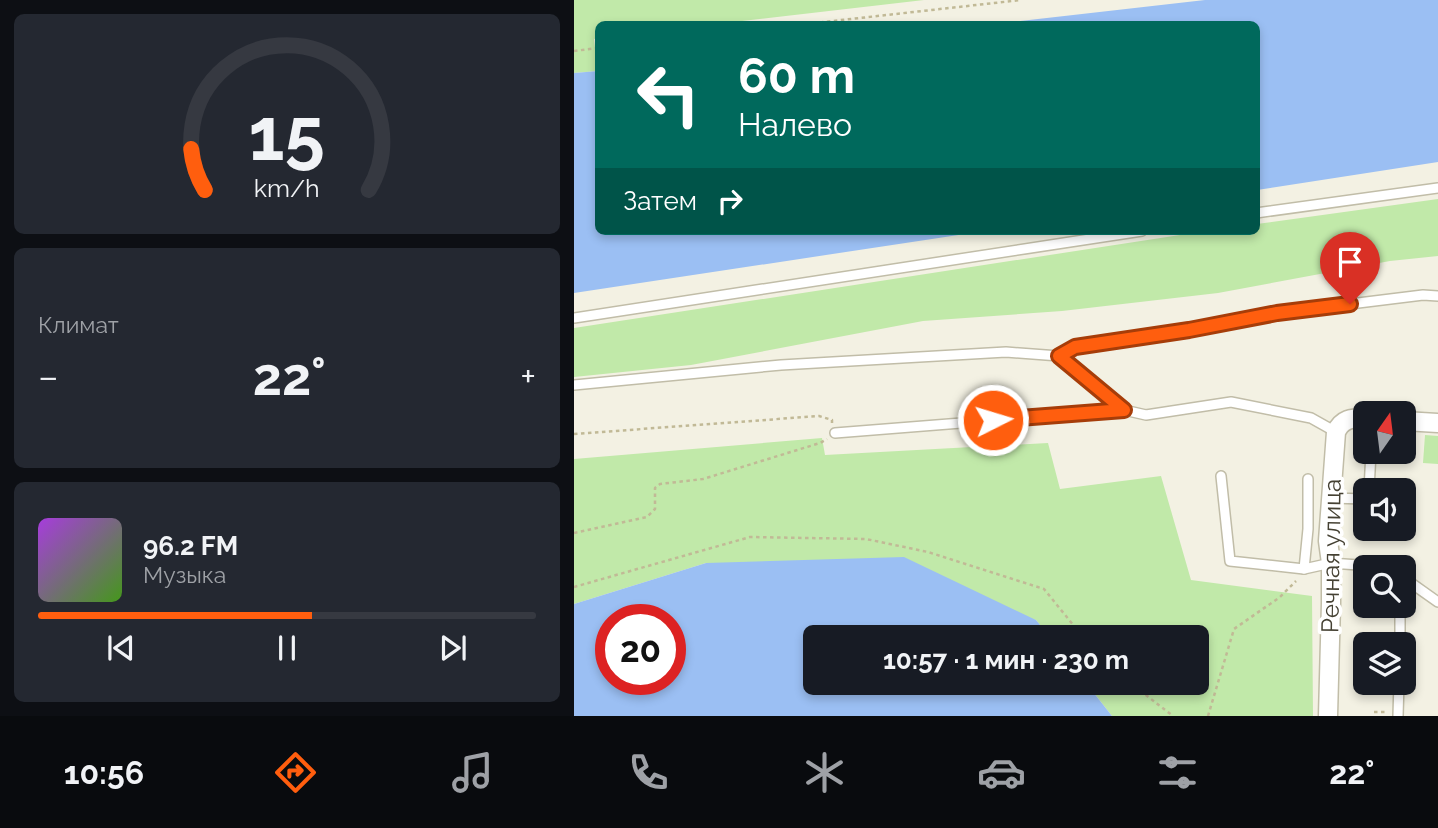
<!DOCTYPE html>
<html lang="ru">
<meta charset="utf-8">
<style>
:root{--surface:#171b24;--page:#242831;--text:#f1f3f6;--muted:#9ea1a6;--line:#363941;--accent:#ff5e0e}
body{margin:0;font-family:Raleway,sans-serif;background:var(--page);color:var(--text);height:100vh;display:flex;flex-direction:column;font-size:26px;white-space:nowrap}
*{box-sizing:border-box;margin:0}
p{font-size:23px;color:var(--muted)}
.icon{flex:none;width:38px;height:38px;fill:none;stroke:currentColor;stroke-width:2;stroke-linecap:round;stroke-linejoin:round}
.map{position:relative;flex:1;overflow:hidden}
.drawer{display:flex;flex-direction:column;gap:14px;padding:14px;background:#0d0f14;width:574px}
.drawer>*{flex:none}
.guide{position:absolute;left:21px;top:21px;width:665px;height:214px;border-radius:10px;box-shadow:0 4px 10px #0003;background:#00695c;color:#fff;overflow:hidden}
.needle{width:46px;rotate:14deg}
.fabs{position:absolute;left:779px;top:401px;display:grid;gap:14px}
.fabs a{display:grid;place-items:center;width:63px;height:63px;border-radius:10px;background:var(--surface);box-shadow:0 4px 10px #0003;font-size:35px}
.speed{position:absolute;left:21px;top:604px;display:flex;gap:14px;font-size:35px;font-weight:700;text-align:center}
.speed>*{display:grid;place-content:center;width:91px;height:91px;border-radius:50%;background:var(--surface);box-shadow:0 4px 10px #0003;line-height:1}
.speed .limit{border:10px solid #d22;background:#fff;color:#111}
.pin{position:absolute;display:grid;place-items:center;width:60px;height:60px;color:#fff;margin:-72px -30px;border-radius:50% 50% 50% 0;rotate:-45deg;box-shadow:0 0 7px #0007}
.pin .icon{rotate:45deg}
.me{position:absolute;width:77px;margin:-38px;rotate:85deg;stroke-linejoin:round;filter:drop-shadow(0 0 5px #0008)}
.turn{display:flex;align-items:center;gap:24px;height:147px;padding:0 28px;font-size:32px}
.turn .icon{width:91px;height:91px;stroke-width:2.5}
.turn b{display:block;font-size:49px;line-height:60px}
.then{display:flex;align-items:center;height:66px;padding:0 28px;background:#0003;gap:14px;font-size:26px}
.big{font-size:52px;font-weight:700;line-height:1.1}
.drawer .tile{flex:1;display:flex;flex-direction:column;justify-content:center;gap:10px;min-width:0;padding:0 24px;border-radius:10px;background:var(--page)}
.drawer .dial{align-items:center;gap:0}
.dial svg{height:182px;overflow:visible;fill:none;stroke:var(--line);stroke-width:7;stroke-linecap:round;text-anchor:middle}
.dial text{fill:var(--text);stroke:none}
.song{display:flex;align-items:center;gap:21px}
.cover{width:84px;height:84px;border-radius:10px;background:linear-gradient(135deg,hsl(280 70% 55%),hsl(100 70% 35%))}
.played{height:7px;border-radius:4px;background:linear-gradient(90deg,var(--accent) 55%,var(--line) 55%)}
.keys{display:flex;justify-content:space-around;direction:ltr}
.heat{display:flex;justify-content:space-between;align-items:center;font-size:38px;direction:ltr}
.trip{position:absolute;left:229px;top:625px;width:406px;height:70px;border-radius:10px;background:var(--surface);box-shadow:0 4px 10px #0003;font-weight:700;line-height:70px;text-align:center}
.tab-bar{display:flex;height:112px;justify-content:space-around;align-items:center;background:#090b0e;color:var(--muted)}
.tab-bar .icon{width:49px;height:49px}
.tab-bar .selected{color:var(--accent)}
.tab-bar b{font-size:32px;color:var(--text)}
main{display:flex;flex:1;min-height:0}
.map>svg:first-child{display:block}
.green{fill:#c1e9a9}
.water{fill:#9bbff3;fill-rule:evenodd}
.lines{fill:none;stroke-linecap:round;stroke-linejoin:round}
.lane-casing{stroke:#c1bda8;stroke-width:12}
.street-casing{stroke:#c1bda8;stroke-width:21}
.path{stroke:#c1b996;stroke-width:2.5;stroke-dasharray:3.5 3.5;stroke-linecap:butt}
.lane{stroke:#fff;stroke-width:9}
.street{stroke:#fff;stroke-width:18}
.route-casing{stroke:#a63d09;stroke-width:18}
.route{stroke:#ff5e0e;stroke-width:12}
.labels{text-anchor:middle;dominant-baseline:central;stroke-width:7;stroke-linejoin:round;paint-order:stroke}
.street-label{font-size:24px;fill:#454133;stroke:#fff}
</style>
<main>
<section class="drawer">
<div class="tile dial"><svg viewBox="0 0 100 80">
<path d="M14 69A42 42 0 1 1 86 69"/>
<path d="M14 69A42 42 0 0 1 8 51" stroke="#ff5e0e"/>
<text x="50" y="56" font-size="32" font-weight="700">15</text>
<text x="50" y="72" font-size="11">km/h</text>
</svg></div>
<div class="tile"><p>Климат</p>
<div class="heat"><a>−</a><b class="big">22°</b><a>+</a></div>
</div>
<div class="tile">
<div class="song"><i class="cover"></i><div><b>96.2 FM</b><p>Музыка</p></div></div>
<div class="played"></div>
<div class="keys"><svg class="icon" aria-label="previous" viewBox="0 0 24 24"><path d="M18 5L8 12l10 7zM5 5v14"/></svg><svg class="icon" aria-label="pause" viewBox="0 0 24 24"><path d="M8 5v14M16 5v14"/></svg><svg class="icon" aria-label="next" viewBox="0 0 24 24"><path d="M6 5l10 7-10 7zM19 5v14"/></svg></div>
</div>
</section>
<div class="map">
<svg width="864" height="716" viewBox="0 0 864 716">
<rect width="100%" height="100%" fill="#f3f1e3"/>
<g class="green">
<path d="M0,0H350L142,24H24V38L20,39L24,71L0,73Z"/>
<path d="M864,199V256L816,261L644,293L488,311L349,321L117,365L0,377V328L632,231H682L683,224Z"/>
<path d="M851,435L864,436V464L849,463Z"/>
<path d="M248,438L251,455L474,443L486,489L587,476L617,580L738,596L739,716H538L512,683L623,682V637H476L462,620L132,563L0,604V459Z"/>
</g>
<g class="water">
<path d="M631,0H864V162L683,190L682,24H420Z"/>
<path d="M24,71V231H411L0,293V73Z"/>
<path d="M330,557L462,620L476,637H242V682L512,683L538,716H0V604L132,563ZM37,620H96V679H37Z"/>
</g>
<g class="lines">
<g class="lane-casing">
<g id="lane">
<path d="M682,213L864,188"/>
<path d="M0,318L568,231"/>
<path d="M485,356L550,410L572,415L657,402L737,418L762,432"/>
<path d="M0,385L207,365L432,352L485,356L501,347L615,330L703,313L849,295L864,296"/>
<path d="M261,433L550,410"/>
<path d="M647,476L656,561L730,569L757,563L811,567"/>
<path d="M795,490L797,452"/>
<path d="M757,498L791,499"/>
<path d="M730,569L734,529V479"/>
<path d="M830,578L864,602"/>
<path d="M826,644V606"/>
<path d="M824,716L825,682"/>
</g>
</g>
<g class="street-casing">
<g id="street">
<path d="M830,421L864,423"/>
<path d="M754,716L757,603V563L754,541L762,432C768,419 777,418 791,418"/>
</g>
</g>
<g class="path">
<path d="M232,24L447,0"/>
<path d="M0,51L24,48"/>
<path d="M0,434L245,416L258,420V423"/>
<path d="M0,533L73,517L81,509V488L86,484L129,479L246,443L253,439"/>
<path d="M0,587L176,537L292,539L354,552L470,589L509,637"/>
<path d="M801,607H815"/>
<path d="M800,642H814"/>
<path d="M555,682L599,716"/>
<path d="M800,712H814"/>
<path d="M634,716L660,629L706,597L722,581"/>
</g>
<use href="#lane" class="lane"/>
<use href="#street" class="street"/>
</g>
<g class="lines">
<g class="route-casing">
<path id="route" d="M419,420L550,410L485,356L501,347L615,330L703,313L776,304"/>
</g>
<use href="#route" class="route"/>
</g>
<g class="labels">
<g class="street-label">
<text transform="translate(757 556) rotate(-89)">Речная улица</text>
</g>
</g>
</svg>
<div class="fabs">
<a><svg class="needle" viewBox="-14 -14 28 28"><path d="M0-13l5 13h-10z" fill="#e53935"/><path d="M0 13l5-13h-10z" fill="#9ea1a6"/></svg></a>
<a><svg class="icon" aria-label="sound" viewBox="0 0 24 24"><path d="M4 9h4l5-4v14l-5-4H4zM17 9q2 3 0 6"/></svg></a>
<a><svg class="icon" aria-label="search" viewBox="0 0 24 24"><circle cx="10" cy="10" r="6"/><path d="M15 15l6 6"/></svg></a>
<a><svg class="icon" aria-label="layers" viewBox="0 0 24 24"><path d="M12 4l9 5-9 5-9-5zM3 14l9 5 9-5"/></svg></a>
</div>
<div class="speed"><div class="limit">20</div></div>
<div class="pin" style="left:776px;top:304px;background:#d93025"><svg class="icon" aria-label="arrive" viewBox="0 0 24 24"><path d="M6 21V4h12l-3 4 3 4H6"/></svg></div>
<svg class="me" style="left:419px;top:420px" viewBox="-20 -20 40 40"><circle r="17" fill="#ff5e0e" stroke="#fff" stroke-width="3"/><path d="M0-11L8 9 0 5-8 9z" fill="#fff"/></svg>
<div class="trip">10:57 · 1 мин · 230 m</div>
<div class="guide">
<div class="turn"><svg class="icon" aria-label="left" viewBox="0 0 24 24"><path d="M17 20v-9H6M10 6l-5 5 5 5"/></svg><div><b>60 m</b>Налево</div></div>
<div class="then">Затем<svg class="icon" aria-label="right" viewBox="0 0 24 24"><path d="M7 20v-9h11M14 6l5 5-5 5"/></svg></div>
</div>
</div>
</main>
<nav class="tab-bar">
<b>10:56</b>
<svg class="icon selected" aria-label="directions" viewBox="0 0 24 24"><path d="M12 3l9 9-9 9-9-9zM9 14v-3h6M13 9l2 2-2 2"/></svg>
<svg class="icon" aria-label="music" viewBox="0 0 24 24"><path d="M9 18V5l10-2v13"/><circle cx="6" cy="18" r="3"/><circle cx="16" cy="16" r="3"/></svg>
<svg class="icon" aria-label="phone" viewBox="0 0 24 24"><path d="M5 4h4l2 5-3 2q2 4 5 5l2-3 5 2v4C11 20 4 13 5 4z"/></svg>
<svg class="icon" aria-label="climate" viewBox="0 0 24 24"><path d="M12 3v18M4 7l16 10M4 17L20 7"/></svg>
<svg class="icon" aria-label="car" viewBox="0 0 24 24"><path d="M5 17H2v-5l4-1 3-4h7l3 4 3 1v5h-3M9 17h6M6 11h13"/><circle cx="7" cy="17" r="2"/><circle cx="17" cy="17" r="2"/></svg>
<svg class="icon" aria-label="filters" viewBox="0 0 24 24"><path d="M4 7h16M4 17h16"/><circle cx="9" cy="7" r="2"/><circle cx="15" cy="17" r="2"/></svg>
<b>22°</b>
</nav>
